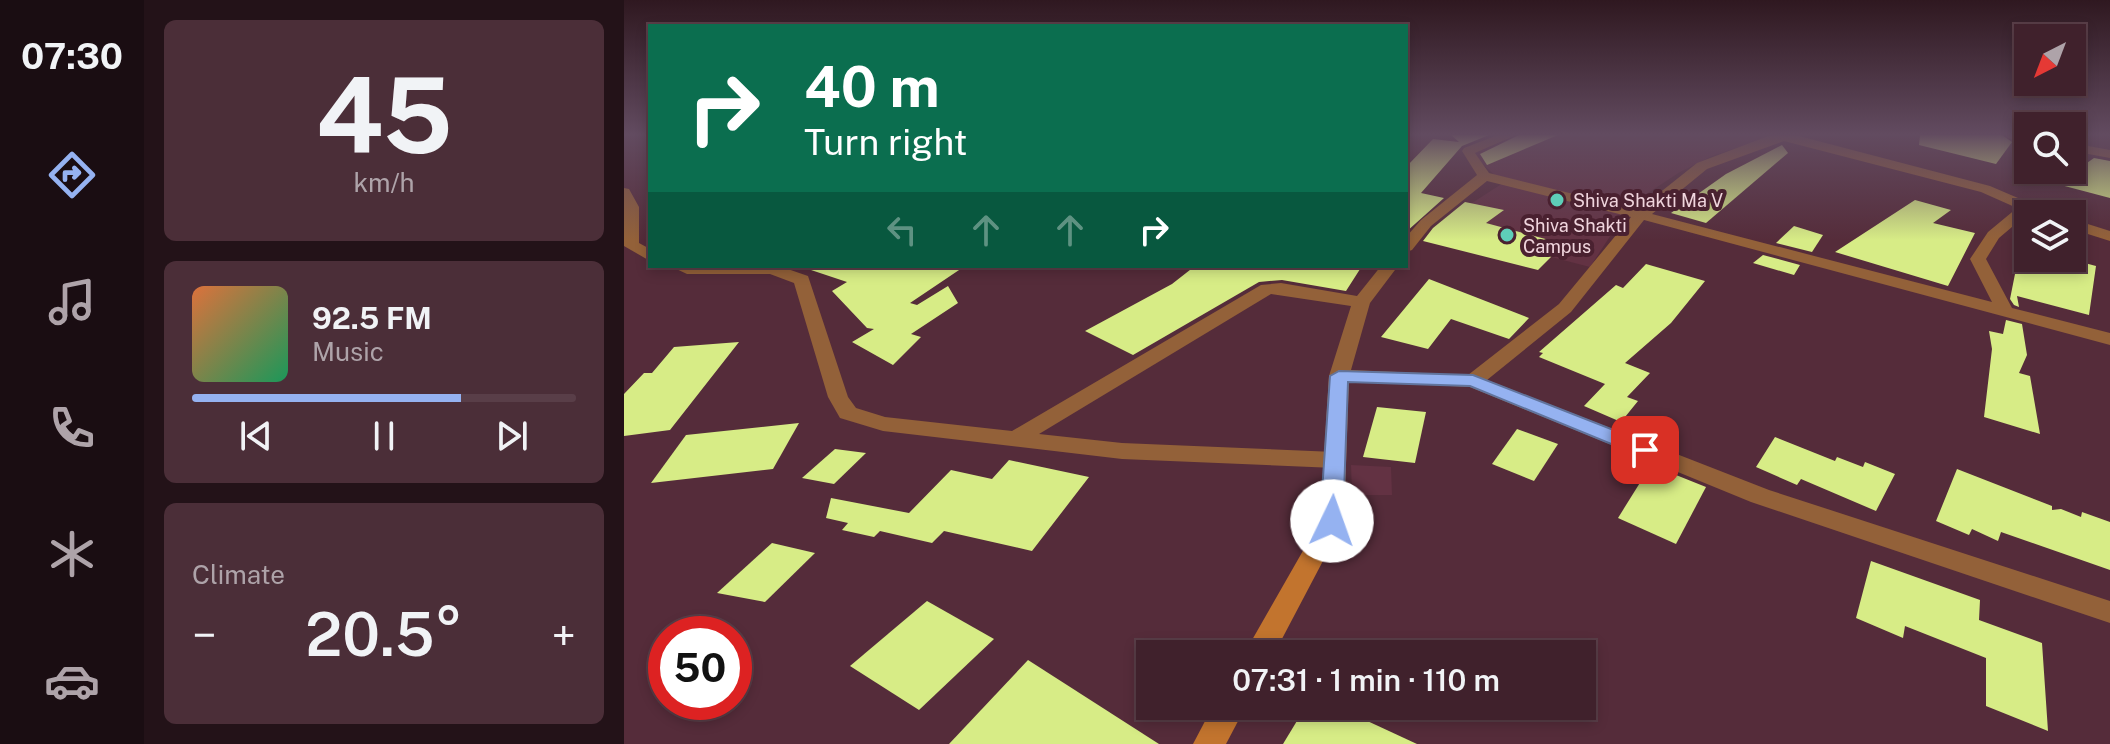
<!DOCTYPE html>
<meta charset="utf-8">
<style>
:root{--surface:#40212c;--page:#4b2e38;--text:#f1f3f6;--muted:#aea3a9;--line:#593e48;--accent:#95b2f1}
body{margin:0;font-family:"Public Sans",sans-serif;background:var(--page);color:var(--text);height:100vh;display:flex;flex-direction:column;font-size:30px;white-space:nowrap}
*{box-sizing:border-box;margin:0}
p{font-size:26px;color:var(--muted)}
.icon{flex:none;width:44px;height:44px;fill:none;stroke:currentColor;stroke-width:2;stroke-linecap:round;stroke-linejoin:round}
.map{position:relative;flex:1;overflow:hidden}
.side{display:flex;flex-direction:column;gap:20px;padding:20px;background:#231218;width:480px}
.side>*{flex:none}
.banner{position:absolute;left:24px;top:24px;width:760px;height:244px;border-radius:0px;box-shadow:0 4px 12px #0003,0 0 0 2px var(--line);background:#0b6e4f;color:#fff;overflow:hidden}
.needle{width:52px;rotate:222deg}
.controls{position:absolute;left:1390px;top:24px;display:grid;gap:16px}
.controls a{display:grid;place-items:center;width:72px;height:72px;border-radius:0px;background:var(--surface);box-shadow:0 4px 12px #0003,0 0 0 2px var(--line);font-size:40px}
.speed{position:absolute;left:24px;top:616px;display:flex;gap:16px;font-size:40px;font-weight:700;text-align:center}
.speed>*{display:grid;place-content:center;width:104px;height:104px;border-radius:50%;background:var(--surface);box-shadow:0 4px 12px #0003,0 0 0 2px var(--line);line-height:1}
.speed .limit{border:12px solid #d22;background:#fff;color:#111}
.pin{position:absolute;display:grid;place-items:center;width:68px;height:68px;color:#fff;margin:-34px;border-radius:16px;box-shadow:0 4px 12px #0006}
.me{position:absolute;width:88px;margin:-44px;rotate:3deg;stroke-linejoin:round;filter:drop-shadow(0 0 6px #0008)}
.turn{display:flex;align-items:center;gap:28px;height:168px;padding:0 24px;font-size:36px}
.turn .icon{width:104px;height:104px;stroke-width:2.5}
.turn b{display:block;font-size:56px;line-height:68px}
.lanes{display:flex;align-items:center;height:76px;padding:0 24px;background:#0003;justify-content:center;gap:40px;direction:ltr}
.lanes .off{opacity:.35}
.big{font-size:60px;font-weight:600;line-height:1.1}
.side .card{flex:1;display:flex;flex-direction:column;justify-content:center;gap:12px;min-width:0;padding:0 28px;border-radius:12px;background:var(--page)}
.side .dial{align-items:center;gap:0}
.dial b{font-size:104px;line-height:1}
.song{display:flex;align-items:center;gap:24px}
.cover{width:96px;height:96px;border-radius:12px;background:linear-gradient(135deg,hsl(20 70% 55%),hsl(150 70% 35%))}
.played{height:8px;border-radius:4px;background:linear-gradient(90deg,var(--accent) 70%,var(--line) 70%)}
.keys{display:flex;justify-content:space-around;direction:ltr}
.heat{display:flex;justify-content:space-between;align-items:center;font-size:44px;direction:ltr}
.trip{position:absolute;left:512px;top:640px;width:460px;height:80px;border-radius:0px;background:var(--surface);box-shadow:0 4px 12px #0003,0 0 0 2px var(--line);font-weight:600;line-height:80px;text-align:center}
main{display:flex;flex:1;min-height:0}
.tabs{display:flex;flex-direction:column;width:144px;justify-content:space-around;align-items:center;background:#1a0d12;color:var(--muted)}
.tabs .icon{width:56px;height:56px}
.tabs .current{color:var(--accent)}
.tabs b{font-size:36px;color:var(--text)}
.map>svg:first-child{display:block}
.built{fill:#633243}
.building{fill:#d7ec86}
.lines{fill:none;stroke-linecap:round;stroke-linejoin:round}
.street{fill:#936139;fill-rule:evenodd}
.secondary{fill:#c2742e;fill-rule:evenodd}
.route{fill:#95b2f1;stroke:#61749d;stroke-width:2}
.poi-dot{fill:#5eceb8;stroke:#4a2130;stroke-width:3}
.labels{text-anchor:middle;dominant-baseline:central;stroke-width:8;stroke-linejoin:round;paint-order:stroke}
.far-poi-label{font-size:18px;fill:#f0d5dd;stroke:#4a2130;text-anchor:start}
</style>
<main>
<nav class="tabs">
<b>07:30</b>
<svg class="icon current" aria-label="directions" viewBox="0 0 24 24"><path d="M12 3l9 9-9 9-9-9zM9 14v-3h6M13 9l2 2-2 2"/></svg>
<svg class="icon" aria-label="music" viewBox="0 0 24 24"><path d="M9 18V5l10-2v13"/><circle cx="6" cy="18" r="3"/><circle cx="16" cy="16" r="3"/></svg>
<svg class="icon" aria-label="phone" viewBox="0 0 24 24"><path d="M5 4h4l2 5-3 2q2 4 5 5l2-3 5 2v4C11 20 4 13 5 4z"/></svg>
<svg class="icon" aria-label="climate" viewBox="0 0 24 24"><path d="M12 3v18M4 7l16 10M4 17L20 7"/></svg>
<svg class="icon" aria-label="car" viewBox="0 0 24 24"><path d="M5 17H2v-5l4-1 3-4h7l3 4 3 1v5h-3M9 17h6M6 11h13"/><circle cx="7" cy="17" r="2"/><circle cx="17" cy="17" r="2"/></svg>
</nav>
<section class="side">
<div class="card dial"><b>45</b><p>km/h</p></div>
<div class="card">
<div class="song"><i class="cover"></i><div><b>92.5 FM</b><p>Music</p></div></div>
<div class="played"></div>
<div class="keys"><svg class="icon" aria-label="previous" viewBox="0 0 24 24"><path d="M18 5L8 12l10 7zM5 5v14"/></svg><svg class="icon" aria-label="pause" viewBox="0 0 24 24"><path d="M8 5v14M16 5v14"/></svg><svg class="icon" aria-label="next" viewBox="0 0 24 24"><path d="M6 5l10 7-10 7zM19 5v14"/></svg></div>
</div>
<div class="card"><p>Climate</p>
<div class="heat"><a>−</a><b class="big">20.5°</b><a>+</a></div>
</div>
</section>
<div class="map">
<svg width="1486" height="744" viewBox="0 0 1486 744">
<rect width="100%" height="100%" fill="#552c3a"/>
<g class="built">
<path d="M896,135H1139L1145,137L1088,156L1056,172L1001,208L996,221L966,267L811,227L879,183L848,154Z"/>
<path d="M727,465L767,467L768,495H728Z"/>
</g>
<g class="building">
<path d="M827,135H865L838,146L797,193L820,198L782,232V167L809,139L835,142Z"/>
<path d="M895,135H934L863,165L856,154Z"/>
<path d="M1296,135H1378L1388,142L1372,164L1295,145Z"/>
<path d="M1158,145L1164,153L1082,223L1047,213L1102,174Z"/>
<path d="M1470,158L1486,161V198L1433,184Z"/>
<path d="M1291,200L1327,210L1309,223L1351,233L1324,286L1211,252Z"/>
<path d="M841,202L880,210L862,223L940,244L914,270L799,241L809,228Z"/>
<path d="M1170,226L1199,235L1188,252L1152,243Z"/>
<path d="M1404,235V258H1442L1472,266L1465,315L1393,296L1395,307L1390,305L1386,299L1393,264Z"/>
<path d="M1139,255L1176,265L1170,275L1129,263Z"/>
<path d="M1022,264L1081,281L1047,323L1001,363L1026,373L1003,397L1014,401L997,422L960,406L981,384L915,357L919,353L915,352L992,285L999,288Z"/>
<path d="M188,266H341L286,303L293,305L324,286L334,303L287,334L297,337L269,365L228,342L250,329L243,328L208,291L223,282L187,270Z"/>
<path d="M571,266H612L627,269V266H738L722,291L658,280L635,282L509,355L461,331L548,284Z"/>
<path d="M805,279L905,318L885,339L827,319L804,349L757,337Z"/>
<path d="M1382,320L1398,324L1403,355L1395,373L1406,376L1416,434L1360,417L1368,349L1365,331L1379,334Z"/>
<path d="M115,342L46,430L0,436V394L20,373H28L50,347Z"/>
<path d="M753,407L802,412L791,463L739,457Z"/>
<path d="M175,423L149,469L27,483L62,435Z"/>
<path d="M893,429L934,444L910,481L868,464Z"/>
<path d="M1151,437L1211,461L1213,457L1239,467L1241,462L1271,474L1252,511L1177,479L1173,485L1132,467Z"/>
<path d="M211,449L242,453L210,484L178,478Z"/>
<path d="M385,460L465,477L408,551L320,531L308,543L256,531L250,537L218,530L224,523L202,518L207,498L285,513L327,470L368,479Z"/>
<path d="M1027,465L1082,487L1052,544L994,518Z"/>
<path d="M1333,469L1428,506V510L1437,509L1457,517L1458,512L1486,522V570L1377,532L1374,541L1348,529L1345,535L1312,521Z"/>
<path d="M148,543L191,553L141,602L93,593Z"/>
<path d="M1247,561L1356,600L1355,620L1418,643L1424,731L1362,706V658L1281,626L1279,638L1232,618Z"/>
<path d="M303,601L370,639L295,710L226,666Z"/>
<path d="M404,660L535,744H325Z"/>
<path d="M682,706H711L793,744H659Z"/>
</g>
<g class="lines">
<g class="street">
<path d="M874,135H892L851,153L865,173L1014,210L1073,163L1147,135H1171L1366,186L1408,204V210L1375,238L1362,259L1388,308L1486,333V345L1020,220L947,312L863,380L1145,490L1486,601V623L1127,502L846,387L708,380L705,376L727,306L647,294L415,434L498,443L711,452L719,455L722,460L719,465L711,468L498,459L259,431L216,418L204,397L170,283L146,274H63L46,266H155L184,276L224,397L232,408L261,417L388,431L637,285L657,283L733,296L757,266H774L746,303L727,370L844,375L935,304L1007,217L863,181L807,226L788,250L782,252V237L797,220L853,175L838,151L840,148ZM1160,141L1357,192L1393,208L1364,232L1346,259L1368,302L1028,214L1083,169Z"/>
<path d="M1381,135H1404V143L1383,138Z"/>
<path d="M1448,143L1486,150V158L1448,151Z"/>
<path d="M0,188L5,189L15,207V243L26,249V261L0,246Z"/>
<path d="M1448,219L1486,231V241L1448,229Z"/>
</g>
<g class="secondary">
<path d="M715,370L725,376L720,521L650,654H620L696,521L705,376Z"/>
<path d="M589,706H622L602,744H569Z"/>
</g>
</g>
<linearGradient id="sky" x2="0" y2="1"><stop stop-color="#2f1820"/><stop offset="0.56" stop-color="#624b60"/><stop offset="1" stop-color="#624b60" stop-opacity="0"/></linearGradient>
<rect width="1486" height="240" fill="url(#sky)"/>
<path class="route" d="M715,371L849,375L1028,445L1031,450L1028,455H1014L846,386L724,382L719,521L716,526L708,529L700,526L696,521L706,376Z"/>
<g class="poi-dot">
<circle cx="933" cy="200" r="8"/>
<circle cx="883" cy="235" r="8"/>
</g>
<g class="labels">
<g class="far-poi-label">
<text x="949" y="200">Shiva Shakti Ma V</text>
<text x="899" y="225">Shiva Shakti<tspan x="899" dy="21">Campus</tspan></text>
</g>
</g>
</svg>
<div class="controls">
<a><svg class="needle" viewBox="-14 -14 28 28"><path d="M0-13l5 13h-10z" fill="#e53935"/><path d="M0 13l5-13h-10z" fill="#aea3a9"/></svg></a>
<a><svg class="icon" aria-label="search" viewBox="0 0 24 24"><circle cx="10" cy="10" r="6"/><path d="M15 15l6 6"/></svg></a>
<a><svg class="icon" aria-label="layers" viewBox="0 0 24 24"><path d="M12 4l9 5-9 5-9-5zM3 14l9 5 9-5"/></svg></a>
</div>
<div class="speed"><div class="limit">50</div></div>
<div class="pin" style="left:1021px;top:450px;background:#d93025"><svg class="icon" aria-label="arrive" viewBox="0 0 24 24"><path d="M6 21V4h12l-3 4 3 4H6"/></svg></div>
<svg class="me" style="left:708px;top:521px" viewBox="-20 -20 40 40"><circle r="19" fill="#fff"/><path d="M0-13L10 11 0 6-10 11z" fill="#95b2f1"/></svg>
<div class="trip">07:31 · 1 min · 110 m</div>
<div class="banner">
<div class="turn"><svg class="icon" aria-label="right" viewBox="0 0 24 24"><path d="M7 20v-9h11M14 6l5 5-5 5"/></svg><div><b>40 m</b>Turn right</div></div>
<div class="lanes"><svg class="icon off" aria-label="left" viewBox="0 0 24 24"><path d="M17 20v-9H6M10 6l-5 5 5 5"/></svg><svg class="icon off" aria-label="ahead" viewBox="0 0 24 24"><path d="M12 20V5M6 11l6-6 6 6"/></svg><svg class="icon off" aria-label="ahead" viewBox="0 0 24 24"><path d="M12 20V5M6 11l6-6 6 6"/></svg><svg class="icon" aria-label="right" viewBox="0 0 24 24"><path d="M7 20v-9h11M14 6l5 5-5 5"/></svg></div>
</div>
</div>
</main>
